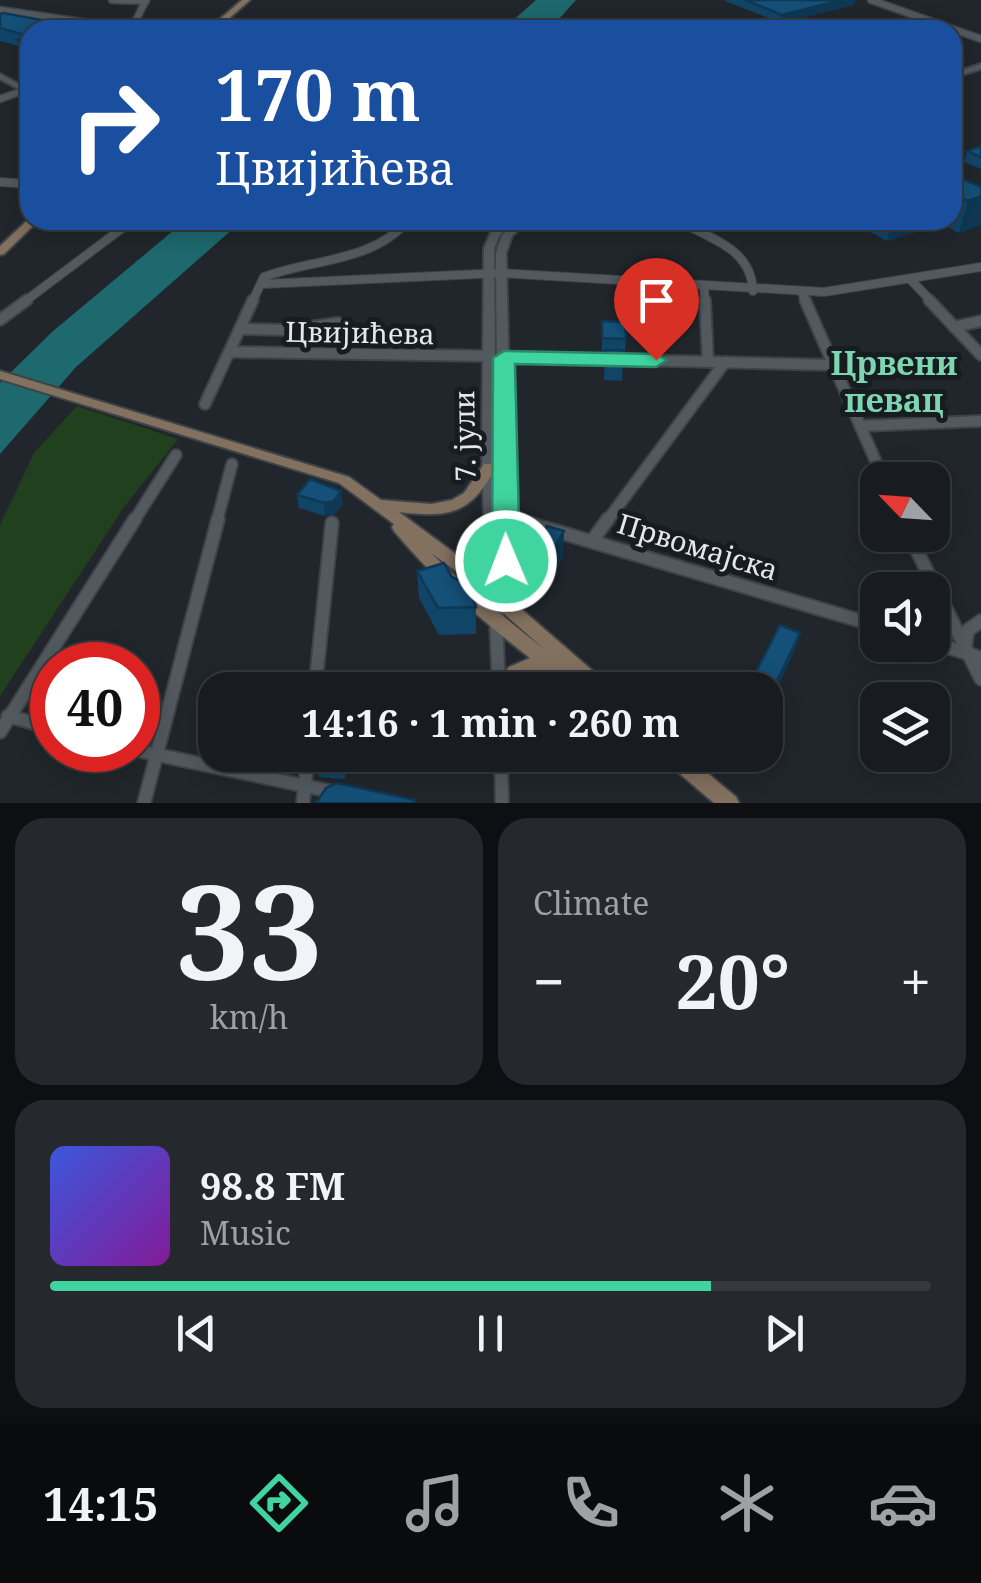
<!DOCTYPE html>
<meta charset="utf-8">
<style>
:root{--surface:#181c20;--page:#25292d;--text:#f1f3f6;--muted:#9fa1a5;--line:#363a3e;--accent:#40d4a1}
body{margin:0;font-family:"Noto Serif",serif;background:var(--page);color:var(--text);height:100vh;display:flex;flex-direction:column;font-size:38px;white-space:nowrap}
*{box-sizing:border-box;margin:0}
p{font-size:32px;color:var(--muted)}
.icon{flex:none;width:55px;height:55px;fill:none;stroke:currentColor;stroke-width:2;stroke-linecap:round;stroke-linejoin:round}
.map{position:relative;height:803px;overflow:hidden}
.side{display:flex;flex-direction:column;gap:15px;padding:15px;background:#0d0f12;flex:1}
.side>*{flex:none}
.top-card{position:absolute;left:20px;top:20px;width:942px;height:210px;border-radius:30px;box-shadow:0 5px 25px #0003,0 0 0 2px var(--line);background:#1a4fa0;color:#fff;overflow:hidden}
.needle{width:65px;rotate:295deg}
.controls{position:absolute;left:860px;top:462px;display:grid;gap:20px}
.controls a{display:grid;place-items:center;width:90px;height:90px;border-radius:20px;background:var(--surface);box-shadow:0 5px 25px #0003,0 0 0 2px var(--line);font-size:50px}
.speed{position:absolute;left:30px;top:642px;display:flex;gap:20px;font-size:50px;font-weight:700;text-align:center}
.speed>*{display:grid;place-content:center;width:130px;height:130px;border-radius:50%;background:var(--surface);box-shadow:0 5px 25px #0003,0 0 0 2px var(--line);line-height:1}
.speed .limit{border:15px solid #d22;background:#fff;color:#111}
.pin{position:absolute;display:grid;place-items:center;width:85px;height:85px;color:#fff;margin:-102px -42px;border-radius:50% 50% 50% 0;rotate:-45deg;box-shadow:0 0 10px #0007}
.pin .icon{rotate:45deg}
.me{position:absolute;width:110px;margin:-55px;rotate:359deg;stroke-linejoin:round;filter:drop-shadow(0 0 8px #0008)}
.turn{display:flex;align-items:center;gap:35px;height:210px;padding:0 30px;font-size:45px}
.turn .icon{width:130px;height:130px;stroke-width:2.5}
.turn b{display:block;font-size:70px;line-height:85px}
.big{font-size:75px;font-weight:700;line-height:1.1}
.side .tile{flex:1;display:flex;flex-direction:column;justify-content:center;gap:15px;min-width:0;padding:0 35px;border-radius:30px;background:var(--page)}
.side .dial{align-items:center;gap:0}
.dial b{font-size:130px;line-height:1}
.song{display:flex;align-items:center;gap:30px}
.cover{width:120px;height:120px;border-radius:15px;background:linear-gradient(135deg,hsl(230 70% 55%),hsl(290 70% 35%))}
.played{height:10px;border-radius:5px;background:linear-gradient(90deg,var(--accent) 75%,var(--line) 75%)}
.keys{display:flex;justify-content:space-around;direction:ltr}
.heat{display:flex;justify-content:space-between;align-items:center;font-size:55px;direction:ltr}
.side .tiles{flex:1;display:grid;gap:15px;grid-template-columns:1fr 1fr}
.tile:last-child{grid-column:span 2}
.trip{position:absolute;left:198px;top:672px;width:585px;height:100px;border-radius:30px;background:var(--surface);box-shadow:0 5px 25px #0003,0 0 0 2px var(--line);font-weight:700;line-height:100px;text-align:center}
.menu{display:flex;height:160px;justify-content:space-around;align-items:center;background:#0a0b0d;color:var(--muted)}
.menu .icon{width:70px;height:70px}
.menu .on{color:var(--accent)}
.menu b{font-size:45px;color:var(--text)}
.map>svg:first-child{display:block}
.green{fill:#21411e}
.water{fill:#1d696d}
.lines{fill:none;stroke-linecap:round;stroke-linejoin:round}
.minor-far3-casing{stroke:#3e4347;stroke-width:9}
.minor-far2-casing{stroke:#3e4347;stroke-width:10}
.minor-far1-casing{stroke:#3e4347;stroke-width:14}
.minor-casing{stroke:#3e4347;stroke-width:16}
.tertiary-casing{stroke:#3e4347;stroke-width:4}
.secondary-casing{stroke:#3e4347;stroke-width:4}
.minor-far3{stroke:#535a5f;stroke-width:6}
.minor-far2{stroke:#535a5f;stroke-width:8}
.minor-far1{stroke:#535a5f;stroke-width:10}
.minor{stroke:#535a5f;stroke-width:12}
.tertiary{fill:#535a5f;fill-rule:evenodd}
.secondary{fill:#83715f;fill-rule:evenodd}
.wall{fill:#114567}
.shaded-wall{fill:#0e3854}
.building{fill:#145078;stroke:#0e3854;stroke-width:2.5}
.route{fill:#40d4a1;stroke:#2a8a69;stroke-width:2.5}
.labels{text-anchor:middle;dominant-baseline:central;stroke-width:10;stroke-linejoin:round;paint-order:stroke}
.street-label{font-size:28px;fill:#e4e8ec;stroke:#171c21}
.quarter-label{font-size:32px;font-weight:bold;fill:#7ed5b1;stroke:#171c21}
</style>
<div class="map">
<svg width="981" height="803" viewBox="0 0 981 803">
<rect width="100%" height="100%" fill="#20262b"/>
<path class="green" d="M77,406L178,439L124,507L0,696V525L34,453Z"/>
<g class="water">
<path d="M536,0H576L549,30H502Z"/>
<path d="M186,220H243L76,367L0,454V383L52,332Z"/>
</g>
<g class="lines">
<g class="minor-far3-casing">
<g id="minor-far3">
<path d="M112,0L146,1"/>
<path d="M871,0L981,39"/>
<path d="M0,10L131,29"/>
<path d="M131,30L146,0"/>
<path d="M0,99L25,90"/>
</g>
</g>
<g class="minor-far2-casing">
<g id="minor-far2">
<path d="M0,182L30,184"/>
<path d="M677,220C712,240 751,248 753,291"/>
<path d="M910,279L932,302"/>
<path d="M263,284L501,273L824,292L981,267"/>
<path d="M704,288L705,302"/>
<path d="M802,293L806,302"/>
<path d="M24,302L133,220"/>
<path d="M252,302L264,277C311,259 374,262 408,220"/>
</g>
</g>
<g class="minor-far1-casing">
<g id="minor-far1">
<path d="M705,300L708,361"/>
<path d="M805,300L884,480"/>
<path d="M929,300L981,355"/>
<path d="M0,320L27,300"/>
<path d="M954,327L981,321"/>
<path d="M241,329L289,330L338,323"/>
<path d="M232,352L488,356"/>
<path d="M504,357L834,365"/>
<path d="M205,404L253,300"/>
<path d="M860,426L981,421"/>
<path d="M505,516L523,521"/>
<path d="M134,521L176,455"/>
<path d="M217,521L232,464"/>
<path d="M607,521L725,362"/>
</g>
</g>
<g class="minor-casing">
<g id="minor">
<path d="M515,519L878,626"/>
<path d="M909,535L981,679"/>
<path d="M592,541L608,519"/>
<path d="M496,621L499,690"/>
<path d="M932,642L981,658"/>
<path d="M965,647L968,630L981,621"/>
<path d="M315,690L332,523"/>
<path d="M8,716L52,728"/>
<path d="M0,732L135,519"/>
<path d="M135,750L334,792"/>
<path d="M501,755L502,803"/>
<path d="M144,803L218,519"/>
<path d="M303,803L308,755"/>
</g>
</g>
<g class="tertiary-casing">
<g id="tertiary">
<path d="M981,64V69L952,78V73Z"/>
<path d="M0,74L30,90V95L0,79Z"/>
<path d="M504,220H515L500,235L494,248L496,467L498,512L496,253L502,235L518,220H529L512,236L506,253L513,561L506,592C500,601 507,612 502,621L496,623L490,621L488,617L482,467L484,248L491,232Z"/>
</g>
</g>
<g class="secondary-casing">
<g id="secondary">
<path d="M242,0H250L216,30H207Z"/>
<path d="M30,218V220H39L4,254L0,255V246Z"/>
<path d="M0,371L349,477L381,500L431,504L452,500L464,493L484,464H494L496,467C471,514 450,518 399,512L468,563L609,685L611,690H573L550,673L533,671L522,677L511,690H493L509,667L530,658C481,620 434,579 394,531L392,527L394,524L339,483L0,379ZM431,553L456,571L545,650L468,588Z"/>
<path d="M662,755H686L736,797L739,803H714L665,761Z"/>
</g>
</g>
<use href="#minor-far3" class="minor-far3"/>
<use href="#minor-far2" class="minor-far2"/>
<use href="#minor-far1" class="minor-far1"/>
<use href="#minor" class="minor"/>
<use href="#tertiary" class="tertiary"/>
<use href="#secondary" class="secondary"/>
</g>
<g class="wall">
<path d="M726,0H855L854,5L781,23L725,1Z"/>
<path d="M0,14L30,30V59L21,54L19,46L0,41Z"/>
<path d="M981,146V169L964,162L967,151Z"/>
<path d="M952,174L981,187V225L959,233L941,224L887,241L848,220H952Z"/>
<path d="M602,321L626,339L625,351H623L622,381L604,380L605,351H602Z"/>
<path d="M297,495L343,505L335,514L325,516L299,508Z"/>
<path d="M533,548L563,558L549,580L532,574Z"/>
<path d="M417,571L452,577L476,607V634L439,635L419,598Z"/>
<path d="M800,633L796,647L774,695L753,686L756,672Z"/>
<path d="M350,755L345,779L319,777L317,764Z"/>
</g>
<g class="shaded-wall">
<path d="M842,0H855L854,5L781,23L782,15Z"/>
<path d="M58,23L60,30H41Z"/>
<path d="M981,196V225L959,233L968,201Z"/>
<path d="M892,220H942L941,224L887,241Z"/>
<path d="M341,491L343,505L335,514L325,516L324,503Z"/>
<path d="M564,531L563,558L549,580L551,553Z"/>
<path d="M800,633L796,647L774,695L777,681Z"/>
<path d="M346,755H350L345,779L343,765Z"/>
</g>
<g class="building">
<path d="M745,0H842L782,15Z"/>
<path d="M3,13L58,23L41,30H30V35L28,36L0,28V14Z"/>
<path d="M786,25L798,30H623Z"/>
<path d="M30,37V47L18,40Z"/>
<path d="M981,146V157L967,151Z"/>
<path d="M952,174L981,187V196L968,201L952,194Z"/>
<path d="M602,321L625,322L626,339L602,338Z"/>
<path d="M605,350H623L624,362H606Z"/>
<path d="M310,479L341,491L334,501L324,503L297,495Z"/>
<path d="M547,526L564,531L551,553L533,548Z"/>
<path d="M444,563L452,577L467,584L476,607L438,608L417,571Z"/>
<path d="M780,625L800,633L777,681L756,672Z"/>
<path d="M319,755H346L343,765L317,764Z"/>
<path d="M337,783L415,800L414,803H316L326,788Z"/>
</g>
<path class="route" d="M504,351L656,354L667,360L656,367L515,364L520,561L506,571L492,561L493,358Z"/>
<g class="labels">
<g class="street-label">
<text transform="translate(360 332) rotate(1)">Цвијићева</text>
<text transform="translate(464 436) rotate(-91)">7. јули</text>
<text transform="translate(698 546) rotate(17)">Првомајска</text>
</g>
<g class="quarter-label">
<text x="894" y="362">Црвени<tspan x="894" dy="37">певац</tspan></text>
</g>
</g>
</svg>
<div class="controls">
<a><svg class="needle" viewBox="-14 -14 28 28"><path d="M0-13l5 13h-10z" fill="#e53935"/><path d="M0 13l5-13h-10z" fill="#9fa1a5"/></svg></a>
<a><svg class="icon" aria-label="sound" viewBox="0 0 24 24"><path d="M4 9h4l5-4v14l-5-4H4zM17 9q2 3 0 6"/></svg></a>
<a><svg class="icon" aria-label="layers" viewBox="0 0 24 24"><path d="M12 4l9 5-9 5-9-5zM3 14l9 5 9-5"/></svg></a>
</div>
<div class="speed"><div class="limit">40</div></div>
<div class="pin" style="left:656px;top:360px;background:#d93025"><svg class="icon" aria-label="arrive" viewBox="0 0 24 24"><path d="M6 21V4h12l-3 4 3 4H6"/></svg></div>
<svg class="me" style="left:506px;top:561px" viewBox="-20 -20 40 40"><circle r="17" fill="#40d4a1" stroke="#fff" stroke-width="3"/><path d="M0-11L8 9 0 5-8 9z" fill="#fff"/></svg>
<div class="trip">14:16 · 1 min · 260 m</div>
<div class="top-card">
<div class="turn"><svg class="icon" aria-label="right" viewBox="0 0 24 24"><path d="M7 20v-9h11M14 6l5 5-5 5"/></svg><div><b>170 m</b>Цвијићева</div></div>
</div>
</div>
<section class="side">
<div class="tiles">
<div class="tile dial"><b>33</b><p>km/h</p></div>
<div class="tile"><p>Climate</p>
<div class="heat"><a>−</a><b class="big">20°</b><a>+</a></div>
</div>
<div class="tile">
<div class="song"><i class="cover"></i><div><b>98.8 FM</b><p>Music</p></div></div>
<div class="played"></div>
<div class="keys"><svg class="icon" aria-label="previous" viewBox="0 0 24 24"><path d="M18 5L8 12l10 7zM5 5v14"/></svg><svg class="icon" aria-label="pause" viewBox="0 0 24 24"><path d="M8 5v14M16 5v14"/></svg><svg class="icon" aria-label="next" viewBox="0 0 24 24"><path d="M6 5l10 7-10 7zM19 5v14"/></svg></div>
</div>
</div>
</section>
<nav class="menu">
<b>14:15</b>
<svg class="icon on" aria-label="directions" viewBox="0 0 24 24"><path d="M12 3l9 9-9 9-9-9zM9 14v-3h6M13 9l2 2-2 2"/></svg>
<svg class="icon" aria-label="music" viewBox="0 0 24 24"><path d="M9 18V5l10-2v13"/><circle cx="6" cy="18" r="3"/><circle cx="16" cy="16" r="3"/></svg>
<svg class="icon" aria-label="phone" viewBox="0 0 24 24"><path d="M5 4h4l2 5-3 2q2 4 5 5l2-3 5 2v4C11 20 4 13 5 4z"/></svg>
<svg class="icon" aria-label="climate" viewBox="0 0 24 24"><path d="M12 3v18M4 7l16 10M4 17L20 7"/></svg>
<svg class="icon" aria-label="car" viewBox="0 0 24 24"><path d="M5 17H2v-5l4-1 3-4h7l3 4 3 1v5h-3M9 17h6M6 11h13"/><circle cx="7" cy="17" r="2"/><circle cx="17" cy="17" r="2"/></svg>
</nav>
